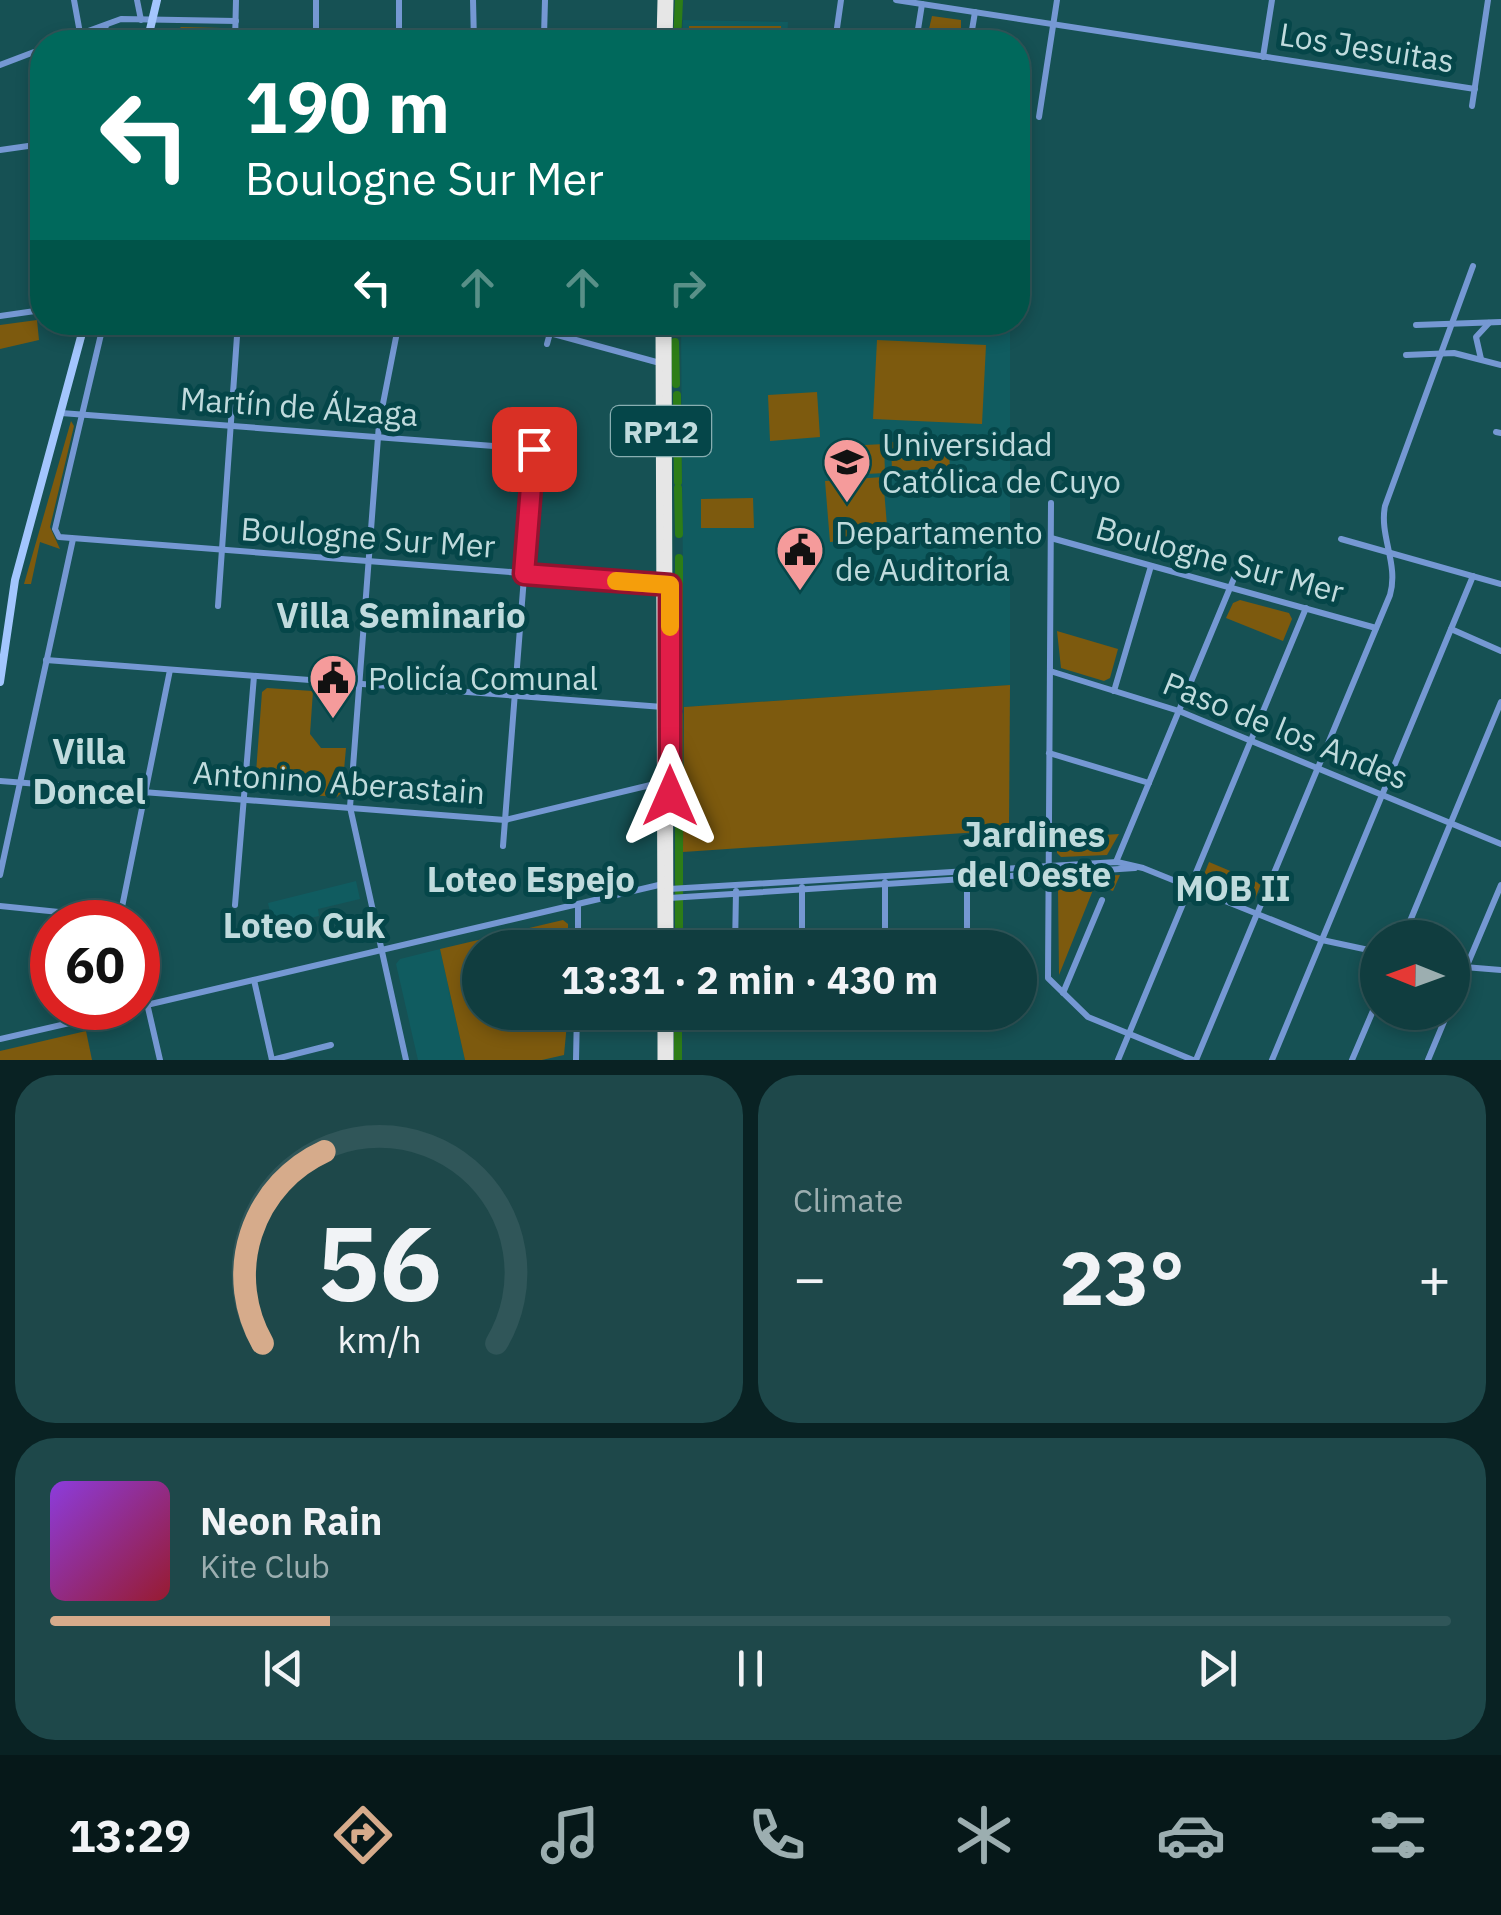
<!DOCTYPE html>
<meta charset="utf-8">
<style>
:root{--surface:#103d3f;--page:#1e484a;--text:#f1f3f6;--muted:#9caeb0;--line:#305659;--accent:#d6ab8b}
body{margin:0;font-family:"IBM Plex Sans",sans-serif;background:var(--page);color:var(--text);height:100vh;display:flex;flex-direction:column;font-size:38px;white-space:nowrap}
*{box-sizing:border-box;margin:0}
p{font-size:32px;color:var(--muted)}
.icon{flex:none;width:55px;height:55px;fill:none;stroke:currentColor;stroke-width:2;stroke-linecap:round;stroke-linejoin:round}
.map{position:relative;height:1060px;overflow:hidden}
.drawer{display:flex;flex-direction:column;gap:15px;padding:15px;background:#092223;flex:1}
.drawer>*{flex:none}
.top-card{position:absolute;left:30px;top:30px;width:1000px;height:305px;border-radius:40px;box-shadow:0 5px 15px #0003,0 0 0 2px var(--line);background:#00695c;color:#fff;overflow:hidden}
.needle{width:65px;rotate:271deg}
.buttons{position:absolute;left:1360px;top:920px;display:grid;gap:20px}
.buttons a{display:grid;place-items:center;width:110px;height:110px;border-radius:50%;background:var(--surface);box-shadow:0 5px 15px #0003,0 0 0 2px var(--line);font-size:50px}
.speed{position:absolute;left:30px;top:900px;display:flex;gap:20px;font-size:50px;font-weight:700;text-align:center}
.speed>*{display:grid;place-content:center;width:130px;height:130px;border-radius:50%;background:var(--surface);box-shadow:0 5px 15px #0003,0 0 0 2px var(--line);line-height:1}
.speed .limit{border:15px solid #d22;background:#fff;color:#111}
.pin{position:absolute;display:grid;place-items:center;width:85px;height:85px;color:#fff;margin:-42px;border-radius:20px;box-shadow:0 5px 15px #0006}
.me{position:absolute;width:110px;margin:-55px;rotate:0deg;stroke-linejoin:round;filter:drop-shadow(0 0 8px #0008)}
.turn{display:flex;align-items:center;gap:35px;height:210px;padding:0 50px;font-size:45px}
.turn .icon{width:130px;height:130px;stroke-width:2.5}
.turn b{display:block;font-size:70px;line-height:85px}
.lanes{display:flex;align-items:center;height:95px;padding:0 50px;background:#0003;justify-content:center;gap:50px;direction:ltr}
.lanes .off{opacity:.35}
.big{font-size:75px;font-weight:700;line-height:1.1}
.drawer .tile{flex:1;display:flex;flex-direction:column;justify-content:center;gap:15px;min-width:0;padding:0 35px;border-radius:40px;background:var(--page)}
.drawer .dial{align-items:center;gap:0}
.dial svg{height:260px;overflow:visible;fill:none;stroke:var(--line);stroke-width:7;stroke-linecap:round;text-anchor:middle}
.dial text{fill:var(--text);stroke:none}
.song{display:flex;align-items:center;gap:30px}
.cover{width:120px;height:120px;border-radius:15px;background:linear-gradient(135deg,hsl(270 70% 55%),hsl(350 70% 35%))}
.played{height:10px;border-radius:5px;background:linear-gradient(90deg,var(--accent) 20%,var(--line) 20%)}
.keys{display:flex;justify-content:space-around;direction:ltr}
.heat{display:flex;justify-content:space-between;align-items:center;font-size:55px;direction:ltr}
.drawer .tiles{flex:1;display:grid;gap:15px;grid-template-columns:1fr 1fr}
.tile:last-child{grid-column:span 2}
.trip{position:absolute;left:462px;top:930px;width:575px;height:100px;border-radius:50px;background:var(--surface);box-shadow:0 5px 15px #0003,0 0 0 2px var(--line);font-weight:700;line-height:100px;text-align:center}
.dock{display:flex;height:160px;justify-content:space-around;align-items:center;background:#061819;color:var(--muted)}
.dock .icon{width:70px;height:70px}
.dock .selected{color:var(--accent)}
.dock b{font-size:45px;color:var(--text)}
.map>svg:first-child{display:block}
.built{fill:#105c60}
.green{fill:#7d5a0e}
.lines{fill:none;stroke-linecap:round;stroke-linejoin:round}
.canal{stroke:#2d7d17;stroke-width:8}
.street{stroke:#7598d3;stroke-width:6}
.secondary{stroke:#a3c6fe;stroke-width:8}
.primary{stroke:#e6e6e6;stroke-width:9}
.route-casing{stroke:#92132f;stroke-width:25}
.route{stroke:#e11d48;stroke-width:18}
.slow{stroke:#f59e0b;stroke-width:18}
.labels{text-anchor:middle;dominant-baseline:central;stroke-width:10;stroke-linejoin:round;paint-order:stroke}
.shield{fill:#054649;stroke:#88aeb1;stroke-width:2.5}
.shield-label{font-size:30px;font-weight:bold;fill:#c0dbdd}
.street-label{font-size:32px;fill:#c0dbdd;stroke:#054649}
.poi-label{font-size:32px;fill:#c0dbdd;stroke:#054649;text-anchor:start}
.neighbourhood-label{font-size:35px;font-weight:bold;fill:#c0dbdd;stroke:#054649}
</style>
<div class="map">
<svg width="1501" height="1060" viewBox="0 0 1501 1060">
<rect width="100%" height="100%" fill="#165154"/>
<g class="built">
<path d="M683,20L788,22L787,42H682Z"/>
<path d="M681,323H1010V685L684,707Z"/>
<path d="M356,881L360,899L318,909L319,916L273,926L268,903Z"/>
<path d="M440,949L465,1060H418L415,1047L396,964L400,959Z"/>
</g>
<g class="green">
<path d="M932,16L961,20V42H926Z"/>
<rect x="689" y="26" width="92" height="16"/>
<path d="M181,27L222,28L227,42H154L157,33H175Z"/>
<path d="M37,320L39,340L0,349V325Z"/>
<path d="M877,340L986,345L982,424L873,419Z"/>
<path d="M817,392L820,437L770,441L768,395Z"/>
<path d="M71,421L74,426L50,527L60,549L40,542L31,584H24Z"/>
<path d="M948,439L950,468L892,471L891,442Z"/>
<path d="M884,444L885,473L828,476L827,447Z"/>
<path d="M883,477L888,538L830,542L825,481Z"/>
<path d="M753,498L754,528H701V499Z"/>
<path d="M1240,600L1289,613L1292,619L1283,641L1226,618L1233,603Z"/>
<path d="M1057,631L1118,649L1110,678L1104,681L1061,668Z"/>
<path d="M1010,685L1009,830L683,852L684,707Z"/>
<path d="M267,688L313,691L310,734L321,748H346L342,792L337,797L259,791L255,786L262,692Z"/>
<path d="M1119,834L1107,855L1061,857L1057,853V838Z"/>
<path d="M1209,862L1261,884L1255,899L1249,901L1205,883L1203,877Z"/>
<path d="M1120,875L1113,891L1095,885L1059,975L1058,890L1067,878Z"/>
<path d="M563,920L568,924V947L480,948V1012L568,1013L564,1055L542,1060H465L440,949Z"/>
<path d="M86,1031L92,1060H0V1051Z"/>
</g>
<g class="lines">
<g class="canal">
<path d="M677,42L679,0"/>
<path d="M675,342L676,384"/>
<path d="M677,395L678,482"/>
<path d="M678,488L679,534"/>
<path d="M679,708V558"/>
<path d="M679,884V715"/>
<path d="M679,893V892"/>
<path d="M679,948V901"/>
<path d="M678,1060V1012"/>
</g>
<g class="street">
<path d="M74,0L80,33"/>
<path d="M137,0L141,20"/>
<path d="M399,0V42"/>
<path d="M473,0L474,42"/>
<path d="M896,0L1475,89"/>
<path d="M544,36L545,0"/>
<path d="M58,42L121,19L236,21"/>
<path d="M102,42L106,25"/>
<path d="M235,42L236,0"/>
<path d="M316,42V0"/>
<path d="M835,42L841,0"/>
<path d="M916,42L922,4"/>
<path d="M970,42L975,12"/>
<path d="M1263,57L1272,0"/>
<path d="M0,65L42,49"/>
<path d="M1472,106L1488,0"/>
<path d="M1039,117L1057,0"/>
<path d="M0,150L42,144"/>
<path d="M0,316L42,310"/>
<path d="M399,322L379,424L350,807L406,1060"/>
<path d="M638,322L660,331"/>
<path d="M1416,325L1501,322"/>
<path d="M102,330L55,529L59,537L664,584"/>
<path d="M550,333L660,363"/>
<path d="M547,344L553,322"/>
<path d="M1406,355L1454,353L1501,365"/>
<path d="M1481,359L1476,337L1489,323"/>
<path d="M61,413L534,449L503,846"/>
<path d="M1496,432L1501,433"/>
<path d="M1051,503L1048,978L1088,1017L1193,1060"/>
<path d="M1051,538L1376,628"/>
<path d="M1341,539L1501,584"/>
<path d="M218,606L238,322"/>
<path d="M1451,629L1501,651"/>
<path d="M46,660L663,707"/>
<path d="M1050,671L1179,711L1501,844"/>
<path d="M1114,691L1151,566"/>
<path d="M1049,753L1149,783"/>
<path d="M0,781L505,820L663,782"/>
<path d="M1116,862L1242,559"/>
<path d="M0,875L73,539"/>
<path d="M885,882V948"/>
<path d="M669,889L1117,862L1143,868L1322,940L1378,952"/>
<path d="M669,898L1135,868"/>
<path d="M235,905L254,676"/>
<path d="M0,906L118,918"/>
<path d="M119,922L170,670"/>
<path d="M1403,938L1501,702"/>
<path d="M578,948V904"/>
<path d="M735,948L736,891"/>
<path d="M802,948V887"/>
<path d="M967,948V877"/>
<path d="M138,964L160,1060"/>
<path d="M1452,966L1501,970"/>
<path d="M254,980L272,1060"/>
<path d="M1063,993L1102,900"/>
<path d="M1452,1001L1501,885"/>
<path d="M138,1007L663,884"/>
<path d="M0,1039L135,1008"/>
<path d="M272,1060L331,1045"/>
<path d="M576,1060L577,1012"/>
<path d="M1118,1060L1306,608"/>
<path d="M1196,1060L1390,595C1399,564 1379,536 1385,506L1473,266"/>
<path d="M1272,1060L1473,576"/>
<path d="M1352,1060L1378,999"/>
<path d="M1428,1060L1448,1012"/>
</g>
<g class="secondary">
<path d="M147,42L157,0"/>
<path d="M0,682L15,580L85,322"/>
</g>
<g class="primary">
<path d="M661,42L662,0"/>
<path d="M668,42L669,0"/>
<path d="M660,322L662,948"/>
<path d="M667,322L669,948"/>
<path d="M669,1012V1060"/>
<path d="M662,1060V1012"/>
</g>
</g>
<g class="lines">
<g class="route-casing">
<path id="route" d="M534,449L524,574L670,585V796"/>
</g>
<use href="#route" class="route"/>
<path class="slow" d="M616,581L670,585V627"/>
</g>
<defs>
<g id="university-pin" transform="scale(2.5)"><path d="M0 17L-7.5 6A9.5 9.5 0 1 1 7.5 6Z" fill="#f59b9b" stroke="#054649"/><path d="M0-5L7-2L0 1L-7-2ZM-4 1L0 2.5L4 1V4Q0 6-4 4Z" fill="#111"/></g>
<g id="civic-pin" transform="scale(2.5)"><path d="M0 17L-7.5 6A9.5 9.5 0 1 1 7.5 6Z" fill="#f59b9b" stroke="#054649"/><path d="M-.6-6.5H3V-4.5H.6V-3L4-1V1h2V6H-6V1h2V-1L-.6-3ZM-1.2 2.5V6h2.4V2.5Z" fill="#111"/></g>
</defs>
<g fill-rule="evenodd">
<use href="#university-pin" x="847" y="462"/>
<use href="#civic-pin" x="800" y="550"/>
<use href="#civic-pin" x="333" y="678"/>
</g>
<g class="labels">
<rect class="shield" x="611" y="406" width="100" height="50" rx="8"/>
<g class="shield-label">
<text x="661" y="431">RP12</text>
</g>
<g class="street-label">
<text transform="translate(1367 47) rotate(9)">Los Jesuitas</text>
<text transform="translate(299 406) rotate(4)">Martín de Álzaga</text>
<text transform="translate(368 537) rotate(4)">Boulogne Sur Mer</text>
<text transform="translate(1220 559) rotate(15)">Boulogne Sur Mer</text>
<text transform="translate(1286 730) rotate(22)">Paso de los Andes</text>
<text transform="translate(339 782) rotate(4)">Antonino Aberastain</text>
</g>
<g class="poi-label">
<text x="882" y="444">Universidad<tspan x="882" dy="37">Católica de Cuyo</tspan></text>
<text x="835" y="532">Departamento<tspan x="835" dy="37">de Auditoría</tspan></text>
<text x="368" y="678">Policía Comunal</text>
</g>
<g class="neighbourhood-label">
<text x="401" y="615">Villa Seminario</text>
<text x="89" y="751">Villa<tspan x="89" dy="40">Doncel</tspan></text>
<text x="1034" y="834">Jardines<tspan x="1034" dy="40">del Oeste</tspan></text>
<text x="531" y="879">Loteo Espejo</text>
<text x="1233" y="888">MOB II</text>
<text x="304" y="925">Loteo Cuk</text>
</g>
</g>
</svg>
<div class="buttons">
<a><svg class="needle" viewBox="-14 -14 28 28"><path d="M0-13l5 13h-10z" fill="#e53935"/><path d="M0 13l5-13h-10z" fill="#9caeb0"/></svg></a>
</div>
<div class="speed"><div class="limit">60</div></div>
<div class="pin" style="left:534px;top:449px;background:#d93025"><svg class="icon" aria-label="arrive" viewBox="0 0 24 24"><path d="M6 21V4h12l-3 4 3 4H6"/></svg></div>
<svg class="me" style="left:670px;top:796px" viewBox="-20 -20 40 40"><path d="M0-17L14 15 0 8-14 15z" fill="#e11d48" stroke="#fff" stroke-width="4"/></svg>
<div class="trip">13:31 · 2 min · 430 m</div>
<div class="top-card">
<div class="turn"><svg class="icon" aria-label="left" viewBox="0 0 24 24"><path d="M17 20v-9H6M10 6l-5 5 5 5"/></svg><div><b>190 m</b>Boulogne Sur Mer</div></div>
<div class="lanes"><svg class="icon" aria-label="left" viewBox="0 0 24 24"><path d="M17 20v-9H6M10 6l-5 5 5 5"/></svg><svg class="icon off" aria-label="ahead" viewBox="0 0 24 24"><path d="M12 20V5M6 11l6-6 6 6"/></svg><svg class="icon off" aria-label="ahead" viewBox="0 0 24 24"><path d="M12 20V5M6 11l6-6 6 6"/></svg><svg class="icon off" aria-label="right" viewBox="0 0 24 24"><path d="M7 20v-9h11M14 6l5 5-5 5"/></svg></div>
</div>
</div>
<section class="drawer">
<div class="tiles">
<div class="tile dial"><svg viewBox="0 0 100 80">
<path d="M14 69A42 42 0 1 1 86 69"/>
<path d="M14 69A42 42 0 0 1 33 10" stroke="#d6ab8b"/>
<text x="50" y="56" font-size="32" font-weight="700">56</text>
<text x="50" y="72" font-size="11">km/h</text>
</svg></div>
<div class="tile"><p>Climate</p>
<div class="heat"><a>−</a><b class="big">23°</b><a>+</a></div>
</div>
<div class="tile">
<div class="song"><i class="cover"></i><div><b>Neon Rain</b><p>Kite Club</p></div></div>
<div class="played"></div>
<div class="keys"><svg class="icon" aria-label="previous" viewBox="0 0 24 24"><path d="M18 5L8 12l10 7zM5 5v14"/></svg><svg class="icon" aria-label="pause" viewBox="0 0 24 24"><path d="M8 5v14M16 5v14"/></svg><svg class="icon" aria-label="next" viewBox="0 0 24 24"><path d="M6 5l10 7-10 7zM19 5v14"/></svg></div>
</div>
</div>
</section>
<nav class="dock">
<b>13:29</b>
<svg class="icon selected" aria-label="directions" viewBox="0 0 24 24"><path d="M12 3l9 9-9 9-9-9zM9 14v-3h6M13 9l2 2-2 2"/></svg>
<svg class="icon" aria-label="music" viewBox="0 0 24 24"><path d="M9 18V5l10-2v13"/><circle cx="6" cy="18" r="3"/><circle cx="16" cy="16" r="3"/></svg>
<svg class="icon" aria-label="phone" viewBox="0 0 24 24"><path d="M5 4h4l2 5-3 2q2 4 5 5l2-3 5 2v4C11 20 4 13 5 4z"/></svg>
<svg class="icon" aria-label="climate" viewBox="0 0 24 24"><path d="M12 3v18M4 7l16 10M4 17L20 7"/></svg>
<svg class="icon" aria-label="car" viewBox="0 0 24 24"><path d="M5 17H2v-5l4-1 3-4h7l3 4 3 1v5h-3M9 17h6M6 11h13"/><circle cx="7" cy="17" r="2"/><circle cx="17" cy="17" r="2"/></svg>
<svg class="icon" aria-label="filters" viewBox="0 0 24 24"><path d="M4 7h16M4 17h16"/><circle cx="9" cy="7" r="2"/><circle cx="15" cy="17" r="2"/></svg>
</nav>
